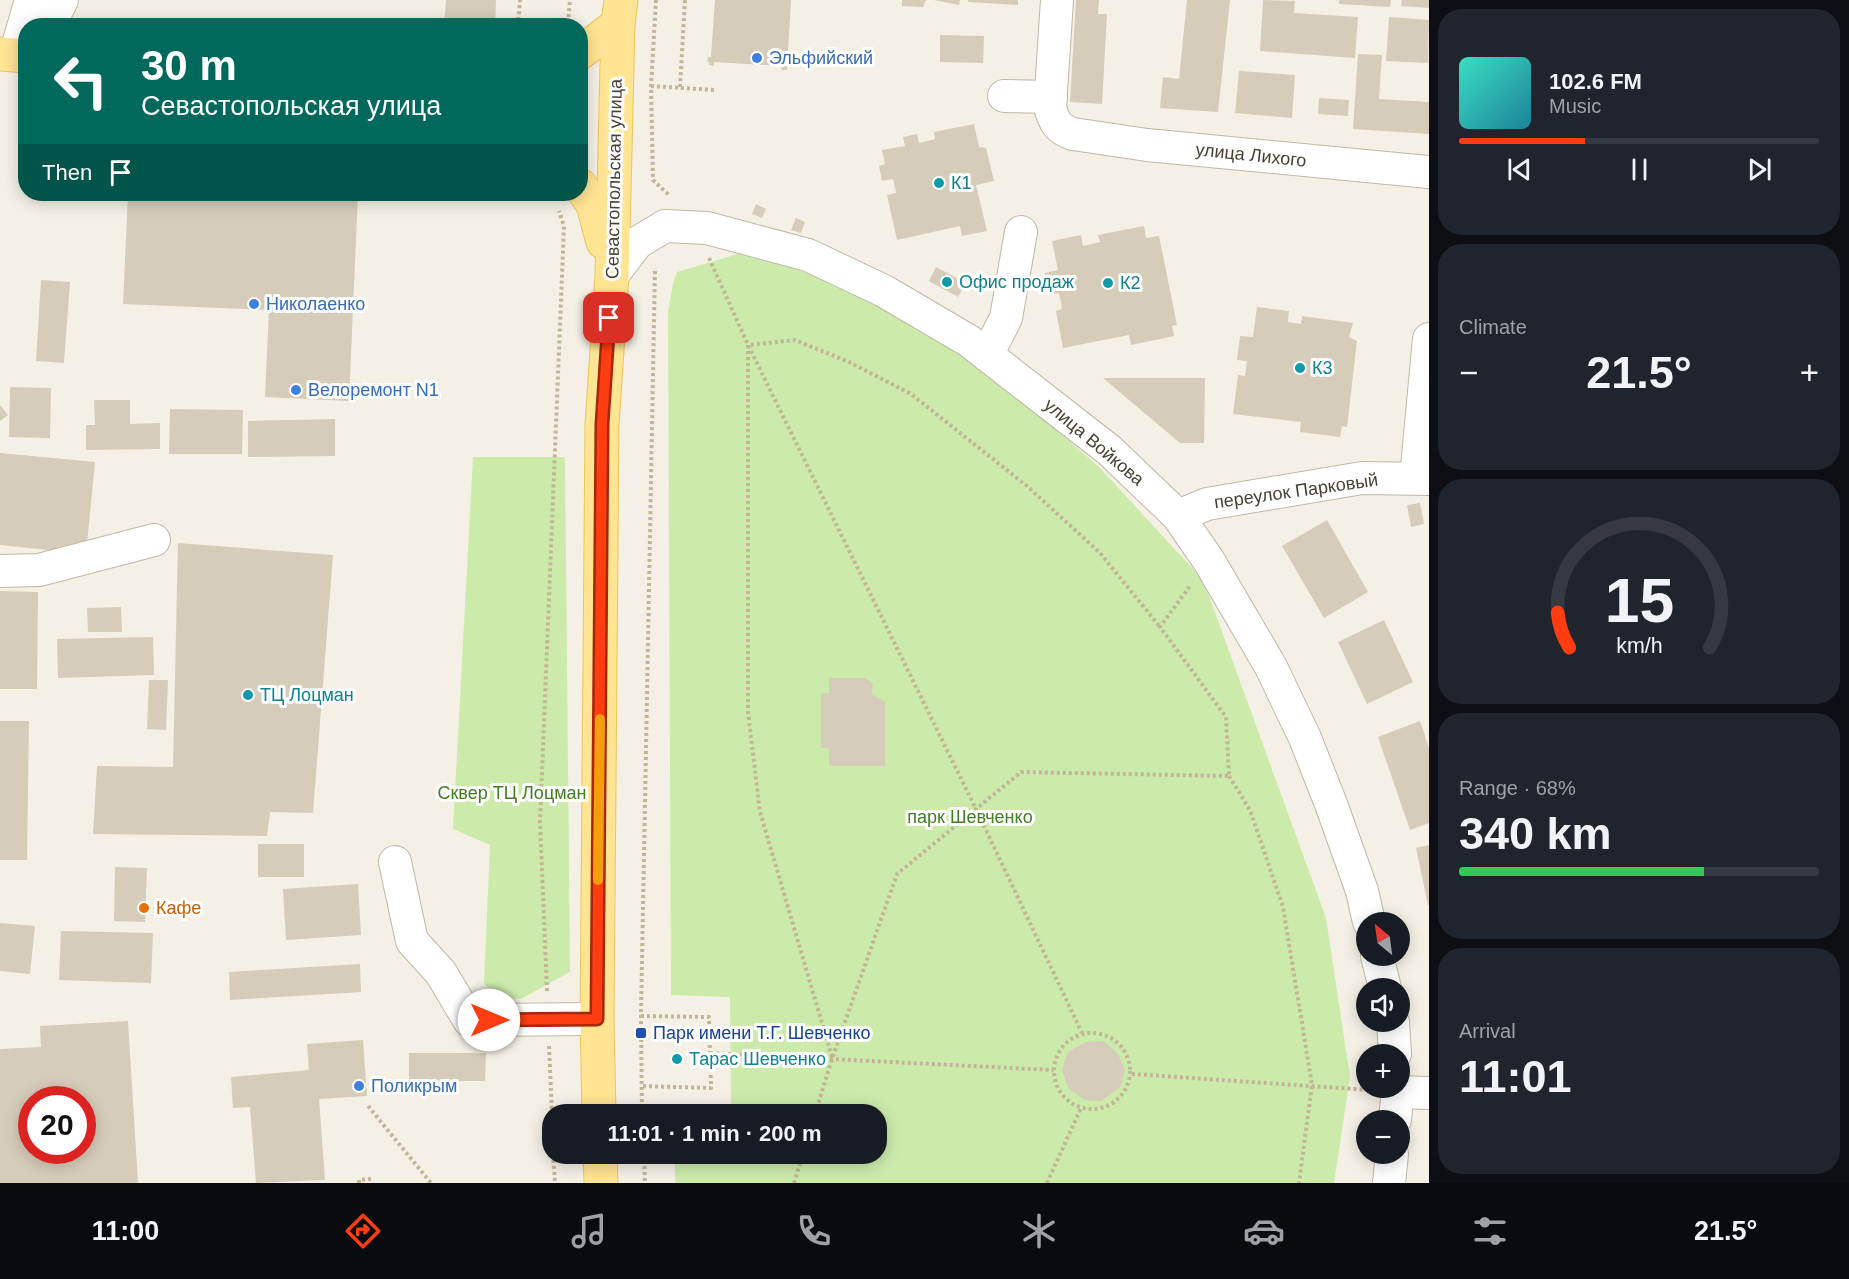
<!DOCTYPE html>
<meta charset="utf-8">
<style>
:root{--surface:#171b24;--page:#20242c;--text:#f1f3f6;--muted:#9ea1a6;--line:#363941;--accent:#ff3d11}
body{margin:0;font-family:Arial,sans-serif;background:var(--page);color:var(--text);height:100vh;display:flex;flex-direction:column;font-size:22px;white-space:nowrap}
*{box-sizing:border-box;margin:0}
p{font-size:20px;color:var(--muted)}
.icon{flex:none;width:33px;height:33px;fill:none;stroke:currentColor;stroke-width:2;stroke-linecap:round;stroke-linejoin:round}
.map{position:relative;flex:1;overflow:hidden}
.sheet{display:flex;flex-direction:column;gap:9px;padding:9px;background:#0d0f14;width:420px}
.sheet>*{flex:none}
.top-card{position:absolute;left:18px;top:18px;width:570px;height:183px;border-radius:24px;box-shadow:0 3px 15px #0003;background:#00695c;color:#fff;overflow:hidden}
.needle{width:39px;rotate:331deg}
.tools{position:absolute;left:1356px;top:912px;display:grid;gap:12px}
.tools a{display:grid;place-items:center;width:54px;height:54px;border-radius:50%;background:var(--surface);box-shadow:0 3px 15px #0003;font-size:30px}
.speed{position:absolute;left:18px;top:1086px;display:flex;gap:12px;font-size:30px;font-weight:700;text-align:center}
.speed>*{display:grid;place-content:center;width:78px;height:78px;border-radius:50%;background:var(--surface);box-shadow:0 3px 15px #0003;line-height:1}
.speed .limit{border:9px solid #d22;background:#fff;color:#111}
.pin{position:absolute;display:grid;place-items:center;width:51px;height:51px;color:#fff;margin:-26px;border-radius:12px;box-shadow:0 3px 9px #0006}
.me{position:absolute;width:66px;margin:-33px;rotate:90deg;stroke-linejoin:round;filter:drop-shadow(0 0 4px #0008)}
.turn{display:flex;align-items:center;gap:21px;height:126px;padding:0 24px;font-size:27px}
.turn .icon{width:78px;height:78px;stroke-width:2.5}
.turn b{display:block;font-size:42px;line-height:51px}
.then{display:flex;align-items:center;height:57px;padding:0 24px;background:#0003;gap:12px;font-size:22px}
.big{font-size:45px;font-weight:800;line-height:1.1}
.sheet .tile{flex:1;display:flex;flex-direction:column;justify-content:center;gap:9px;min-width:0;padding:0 21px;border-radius:24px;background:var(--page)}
.sheet .dial{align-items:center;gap:0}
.dial svg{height:156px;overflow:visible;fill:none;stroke:var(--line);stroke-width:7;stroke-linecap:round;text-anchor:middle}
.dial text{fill:var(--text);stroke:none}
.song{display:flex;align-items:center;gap:18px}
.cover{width:72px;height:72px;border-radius:9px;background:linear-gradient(135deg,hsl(170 70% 55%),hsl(190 70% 35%))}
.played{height:6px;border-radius:3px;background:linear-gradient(90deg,var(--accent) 35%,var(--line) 35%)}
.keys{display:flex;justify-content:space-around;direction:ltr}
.heat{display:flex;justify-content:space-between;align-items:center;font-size:33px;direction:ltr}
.charge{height:9px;border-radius:4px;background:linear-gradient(90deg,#34c759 68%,var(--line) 0)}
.trip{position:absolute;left:542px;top:1104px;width:345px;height:60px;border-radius:24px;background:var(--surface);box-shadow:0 3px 15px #0003;font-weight:800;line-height:60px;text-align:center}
.dock{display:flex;height:96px;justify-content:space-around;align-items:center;background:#090b0e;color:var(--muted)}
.dock .icon{width:42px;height:42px}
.dock .current{color:var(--accent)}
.dock b{font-size:27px;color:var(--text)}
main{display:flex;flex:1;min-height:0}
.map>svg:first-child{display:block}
.green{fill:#ccebab}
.building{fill:#d6ccba;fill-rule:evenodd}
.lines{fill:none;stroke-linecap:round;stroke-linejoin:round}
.minor-casing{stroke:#c0b8a7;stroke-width:34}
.major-casing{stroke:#ecc55b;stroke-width:35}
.path{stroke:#c3b597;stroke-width:4;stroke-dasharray:3 3;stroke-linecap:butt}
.minor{stroke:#fff;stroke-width:32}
.major{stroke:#ffe493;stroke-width:33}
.route-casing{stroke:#a6280b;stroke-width:15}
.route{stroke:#ff3d11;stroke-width:10}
.slow{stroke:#f59e0b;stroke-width:10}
.shop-dot{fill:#3f7fe0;stroke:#fff;stroke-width:2}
.culture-dot{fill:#0f9aa8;stroke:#fff;stroke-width:2}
.food-dot{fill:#e8710a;stroke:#fff;stroke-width:2}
.transit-dot{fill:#1a4fb4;stroke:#fff;stroke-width:2}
.labels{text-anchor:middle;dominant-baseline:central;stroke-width:6;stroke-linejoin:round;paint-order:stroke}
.shop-label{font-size:18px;fill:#366cbe;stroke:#fff;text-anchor:start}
.street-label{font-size:18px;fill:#474034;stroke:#fff}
.culture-label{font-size:18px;fill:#0d838f;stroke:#fff;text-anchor:start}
.park-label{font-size:18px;fill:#427d23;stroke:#fff}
.food-label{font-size:18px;fill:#c56008;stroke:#fff;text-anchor:start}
.transit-label{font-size:18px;fill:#164399;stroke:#fff;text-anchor:start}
</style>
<main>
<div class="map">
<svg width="1429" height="1183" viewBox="0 0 1429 1183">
<rect width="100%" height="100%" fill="#f4f0e5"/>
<g class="green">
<path d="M738,254L759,257L837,283L870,299L979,363L1099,467L1193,569L1205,585L1326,918L1350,1077L1334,1183H675V1154H876V1114H674V1110L731,1112L730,997L671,995L668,312L673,284L677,272Z"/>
<path d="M473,457H565L570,972L521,999L496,997L484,983L490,845L453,829Z"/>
</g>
<g class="building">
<path d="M446,0H496L495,26H444Z"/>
<path d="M715,0H791L787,70H781L782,66L714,62V66L709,65V62H707L708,57H711Z"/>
<path d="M902,0H926L923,7L902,6Z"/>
<path d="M934,0H960L959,5Z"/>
<path d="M968,0H1018V5L968,2Z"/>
<path d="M1076,0H1099L1098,14H1107L1102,104L1070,102Z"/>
<path d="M1187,0H1230L1218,112L1160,108L1163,77L1179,79Z"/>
<path d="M1263,0L1295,1L1294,13L1358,17L1355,58L1260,51Z"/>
<path d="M1339,0H1391L1390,7L1339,4Z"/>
<path d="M1402,0H1429V8L1401,6Z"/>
<path d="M1389,17L1429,20L1428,63L1386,61Z"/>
<path d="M940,35L984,36L983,63L940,62Z"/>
<path d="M1358,54L1382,55L1379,99L1429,102V134L1353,129Z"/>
<path d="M1239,71L1295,75L1292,118L1235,113Z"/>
<path d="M1319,98L1349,100L1348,116L1318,114Z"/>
<path d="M974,124L979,147L986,148L994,181L976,185L987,231L962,236L960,226L897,240L887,195L896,193L893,179L882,181L879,166L885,164L882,150L905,146L903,137L917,134L919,143L935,139L934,132Z"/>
<path d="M128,194H358L349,401L265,397L269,310L123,304Z"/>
<path d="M756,204L766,209L762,218L752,214Z"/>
<path d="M796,218L805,222L801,233L791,230Z"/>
<path d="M1144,226L1146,238L1159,236L1177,325L1172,326L1174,336L1131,345L1129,335L1063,348L1056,311L1062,309L1059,293L1049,295L1045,273L1058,270L1052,241L1081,235L1083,246L1100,242L1098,235Z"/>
<path d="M936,267L966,283L958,297L929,281Z"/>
<path d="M41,280L70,282L64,363L36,361Z"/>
<path d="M1257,307L1289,311L1288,322L1301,324L1302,316L1353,323L1349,337L1357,341L1347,427L1342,426L1340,437L1300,432L1301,422L1233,414L1238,375L1245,376L1247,361L1237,360L1240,336L1253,337Z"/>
<path d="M1103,378H1205L1204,443H1180Z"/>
<path d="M10,387L51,388L50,438L9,437Z"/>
<path d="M94,400H130V424L160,423V449L86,450V425H95Z"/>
<path d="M0,405L8,415L0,421Z"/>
<path d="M170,409L243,410L242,454H169Z"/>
<path d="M335,419V456L248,457V421Z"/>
<path d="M0,453L95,462L86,554L0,545Z"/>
<path d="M1420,503L1424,524L1411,527L1407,505Z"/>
<path d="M1327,520L1368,592L1324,618L1282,546Z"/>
<path d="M178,543L333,555L313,813L270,812L267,836L93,834L97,766L173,767Z"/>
<path d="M0,591L38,592L37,689H0Z"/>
<path d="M121,607L122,632H88L87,608Z"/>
<path d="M1384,620L1413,682L1367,704L1338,642Z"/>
<path d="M153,637L154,675L58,678L57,639Z"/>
<path d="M829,678H865L873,683L872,694L885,702V766H829V748H821V693H829Z"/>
<path d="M149,680H168L166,730L147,729Z"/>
<path d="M0,721H29L27,860H0Z"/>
<path d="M1420,721L1429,748V823L1410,830L1378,737Z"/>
<rect x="258" y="844" width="46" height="33"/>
<path d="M1429,845V905H1428L1416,848Z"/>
<path d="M115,867L147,868L145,922L114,921Z"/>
<path d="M358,884L361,935L286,940L283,889Z"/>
<path d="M0,923L35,926L30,974L0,971Z"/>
<path d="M61,931L153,933L151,983L59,980Z"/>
<path d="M360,964L361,992L230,1000L229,972Z"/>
<path d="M128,1021L138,1183H0V1049L41,1047L40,1026ZM32,1100H82V1150H32Z"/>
<path d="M363,1040L367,1096L319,1099L325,1180L256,1183L250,1107L233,1108L231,1077L309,1070L307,1044Z"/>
<path d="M1104,1041L1118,1054L1125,1070L1120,1088L1101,1101L1085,1100L1069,1089L1062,1070L1068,1052L1086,1042Z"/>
<path d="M409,1053H486L485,1081H409Z"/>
</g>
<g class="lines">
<g class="minor-casing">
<g id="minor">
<path d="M1057,0L1050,107C1054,122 1058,129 1073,134L1147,145L1429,172"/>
<path d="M49,26L62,0"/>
<path d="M15,55L31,0"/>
<path d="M1004,96L1051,97"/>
<path d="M612,276L637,243L665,226L707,228L808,255L884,291L969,341L1109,450L1178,516L1209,561L1271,667L1305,738L1331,804L1362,891L1369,922"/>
<path d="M987,355L1006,318L1021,232"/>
<path d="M1416,478L1429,339"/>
<path d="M1178,516L1207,504L1362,478L1429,479"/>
<path d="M0,571L39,570L154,540"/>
<path d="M395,862L412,941L441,973L469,1020L597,1019"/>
<path d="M1377,956L1385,988"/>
<path d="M1393,1022L1395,1054"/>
<path d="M1398,1092L1429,1093"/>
<path d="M1395,1120L1398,1088"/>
<path d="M1389,1183L1392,1154"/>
</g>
</g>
<g class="major-casing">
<g id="major">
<path d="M580,53L618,24"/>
<path d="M0,54L26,56"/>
<path d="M580,185L593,205L603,242"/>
<path d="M599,1114L597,1019L602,424L612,276L618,24L621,0"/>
<path d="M600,1154L601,1183"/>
</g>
</g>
<g class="path">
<path d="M656,0L651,86L653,180L670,196"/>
<path d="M568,23L570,0"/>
<path d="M518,26L520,0"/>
<path d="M651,86L714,90"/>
<path d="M680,87L685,0"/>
<path d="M709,258L748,345L976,809L1082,1033"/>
<path d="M1229,776L1250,810L1283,907L1312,1085L1299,1183"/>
<path d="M547,991L540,822L564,226L559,211"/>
<path d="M641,1016L709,1017L711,1088L641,1086"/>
<circle cx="1092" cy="1071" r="38"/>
<path d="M549,1046L552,1116"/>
<path d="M710,1053L1053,1070"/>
<path d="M832,1057L760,812L748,712V345L795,340L849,362L911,394L1027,486L1100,553L1160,627"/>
<path d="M1132,1074L1370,1090"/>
<path d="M368,1106L431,1183"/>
<path d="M642,1114L641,1016L655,268"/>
<path d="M815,1114L832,1059L897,874L1021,772L1229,776L1226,717L1160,627L1190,586"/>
<path d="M553,1154L555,1183"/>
<path d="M644,1154L645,1183"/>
<path d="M359,1183V1180L372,1179"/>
<path d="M794,1183L803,1154"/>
<path d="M1047,1183L1081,1108"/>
</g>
<use href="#minor" class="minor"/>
<use href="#major" class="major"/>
</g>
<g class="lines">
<g class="route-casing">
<path id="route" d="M489,1020L597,1019L602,424L609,318"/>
</g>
<use href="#route" class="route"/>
<path class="slow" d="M598,880L600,719"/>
</g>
<g class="shop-dot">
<circle cx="757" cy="58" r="6"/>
<circle cx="254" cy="304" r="6"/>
<circle cx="296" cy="390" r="6"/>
<circle cx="359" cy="1086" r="6"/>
</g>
<g class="culture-dot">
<circle cx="939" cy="183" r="6"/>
<circle cx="947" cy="282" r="6"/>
<circle cx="1108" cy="283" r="6"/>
<circle cx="1300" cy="368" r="6"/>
<circle cx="248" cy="695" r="6"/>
<circle cx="677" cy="1059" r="6"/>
</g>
<circle class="food-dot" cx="144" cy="908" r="6"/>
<rect class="transit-dot" x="635" y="1027" width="12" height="12" rx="3"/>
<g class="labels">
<g class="shop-label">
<text x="769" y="58">Эльфийский</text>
<text x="266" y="304">Николаенко</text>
<text x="308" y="390">Велоремонт N1</text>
<text x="371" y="1086">Поликрым</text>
</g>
<g class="street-label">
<text transform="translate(1251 155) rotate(6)">улица Лихого</text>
<text transform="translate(614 179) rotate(-89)">Севастопольская улица</text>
<text transform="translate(1094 442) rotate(40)">улица Войкова</text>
<text transform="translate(1296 491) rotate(-8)">переулок Парковый</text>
</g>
<g class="culture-label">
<text x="951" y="183">К1</text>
<text x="959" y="282">Офис продаж</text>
<text x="1120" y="283">К2</text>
<text x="1312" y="368">К3</text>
<text x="260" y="695">ТЦ Лоцман</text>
<text x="689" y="1059">Тарас Шевченко</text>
</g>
<g class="park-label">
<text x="512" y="793">Сквер ТЦ Лоцман</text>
<text x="970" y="817">парк Шевченко</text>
</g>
<g class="food-label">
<text x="156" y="908">Кафе</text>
</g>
<g class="transit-label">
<text x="653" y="1033">Парк имени Т.Г. Шевченко</text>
</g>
</g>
</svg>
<div class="tools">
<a><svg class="needle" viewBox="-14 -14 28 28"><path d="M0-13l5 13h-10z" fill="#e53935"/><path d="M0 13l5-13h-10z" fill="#9ea1a6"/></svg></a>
<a><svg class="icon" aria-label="sound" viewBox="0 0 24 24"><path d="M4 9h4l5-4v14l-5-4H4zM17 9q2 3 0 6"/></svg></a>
<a>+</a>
<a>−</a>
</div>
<div class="speed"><div class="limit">20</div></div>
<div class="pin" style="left:609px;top:318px;background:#d93025"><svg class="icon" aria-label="arrive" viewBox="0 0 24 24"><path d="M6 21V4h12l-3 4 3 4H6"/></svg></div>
<svg class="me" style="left:489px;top:1020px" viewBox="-20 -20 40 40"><circle r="19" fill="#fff"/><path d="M0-13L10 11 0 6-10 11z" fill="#ff3d11"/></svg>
<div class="trip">11:01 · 1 min · 200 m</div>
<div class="top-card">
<div class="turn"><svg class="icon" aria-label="left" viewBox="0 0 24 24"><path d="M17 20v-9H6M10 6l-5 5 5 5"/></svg><div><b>30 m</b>Севастопольская улица</div></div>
<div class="then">Then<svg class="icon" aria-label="arrive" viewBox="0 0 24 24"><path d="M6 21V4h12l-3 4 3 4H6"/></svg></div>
</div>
</div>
<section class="sheet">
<div class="tile">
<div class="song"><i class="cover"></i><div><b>102.6 FM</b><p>Music</p></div></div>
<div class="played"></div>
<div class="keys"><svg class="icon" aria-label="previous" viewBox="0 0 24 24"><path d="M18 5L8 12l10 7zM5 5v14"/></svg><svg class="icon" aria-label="pause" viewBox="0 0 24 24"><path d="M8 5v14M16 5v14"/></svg><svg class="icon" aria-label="next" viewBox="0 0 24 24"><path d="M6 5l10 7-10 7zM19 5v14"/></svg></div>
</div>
<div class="tile"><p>Climate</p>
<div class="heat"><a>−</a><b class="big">21.5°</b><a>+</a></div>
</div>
<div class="tile dial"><svg viewBox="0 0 100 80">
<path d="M14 69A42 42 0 1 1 86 69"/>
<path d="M14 69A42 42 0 0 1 8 51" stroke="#ff3d11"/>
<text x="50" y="56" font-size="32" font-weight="700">15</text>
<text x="50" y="72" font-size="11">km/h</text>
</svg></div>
<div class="tile"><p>Range · 68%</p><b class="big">340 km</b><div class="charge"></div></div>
<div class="tile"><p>Arrival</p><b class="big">11:01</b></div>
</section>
</main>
<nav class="dock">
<b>11:00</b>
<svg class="icon current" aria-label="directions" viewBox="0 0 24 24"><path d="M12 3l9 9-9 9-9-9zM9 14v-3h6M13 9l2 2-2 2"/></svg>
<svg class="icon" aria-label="music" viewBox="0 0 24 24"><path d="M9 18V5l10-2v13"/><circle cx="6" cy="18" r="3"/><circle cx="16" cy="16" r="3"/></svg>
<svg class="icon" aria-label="phone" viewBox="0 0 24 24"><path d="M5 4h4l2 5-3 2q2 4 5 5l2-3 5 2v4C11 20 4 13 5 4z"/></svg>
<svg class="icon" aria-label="climate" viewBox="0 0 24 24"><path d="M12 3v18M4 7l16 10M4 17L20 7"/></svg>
<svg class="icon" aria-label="car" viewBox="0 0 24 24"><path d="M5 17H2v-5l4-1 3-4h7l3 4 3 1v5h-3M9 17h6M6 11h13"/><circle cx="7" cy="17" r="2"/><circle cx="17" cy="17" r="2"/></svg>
<svg class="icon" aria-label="filters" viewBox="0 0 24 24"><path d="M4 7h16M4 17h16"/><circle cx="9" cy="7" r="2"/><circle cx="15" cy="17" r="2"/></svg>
<b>21.5°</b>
</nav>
